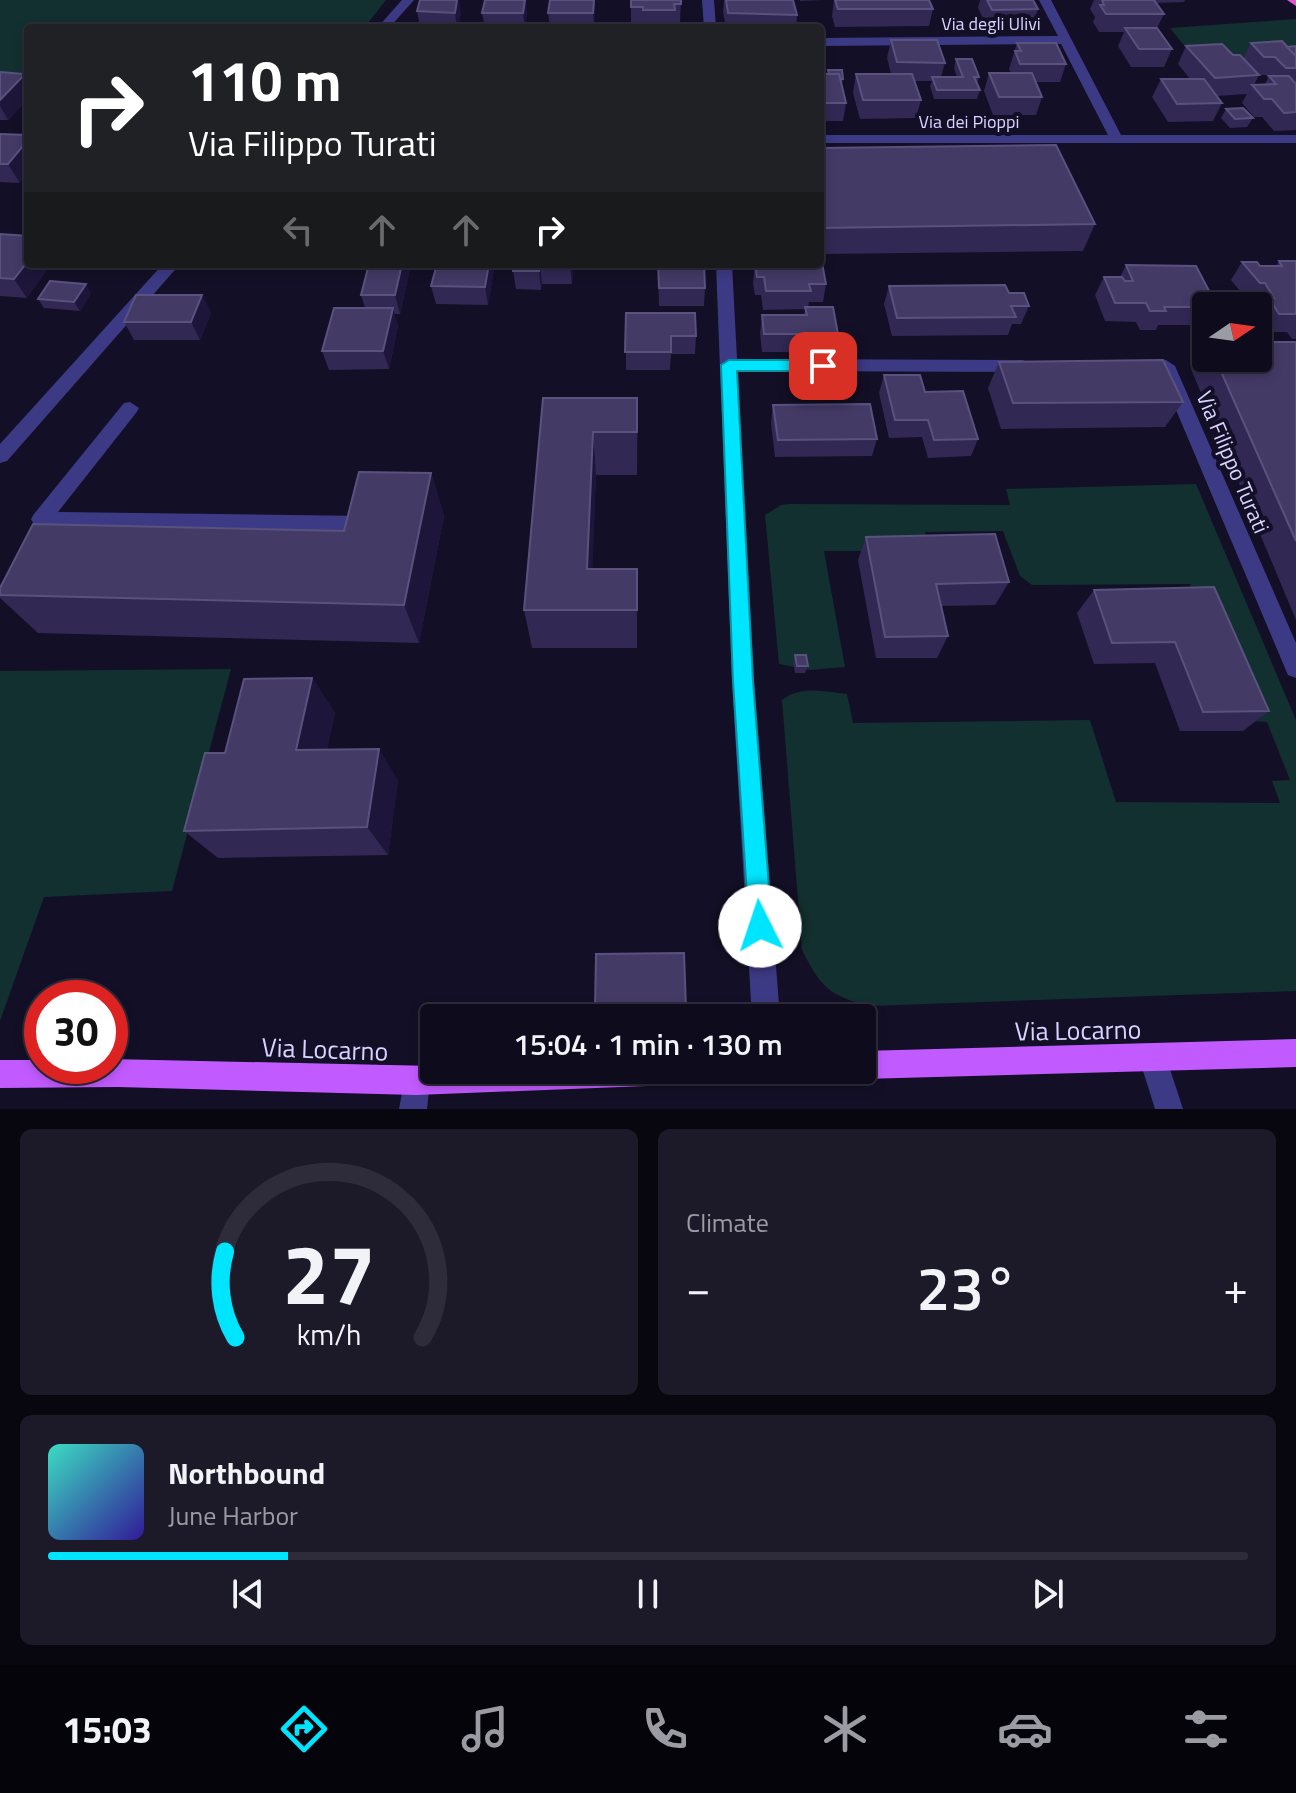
<!DOCTYPE html>
<meta charset="utf-8">
<style>
:root{--surface:#0e0b1c;--page:#1c1929;--text:#f1f3f6;--muted:#9b9ba3;--line:#2e2b3b;--accent:#00e5ff}
body{margin:0;font-family:"Titillium Web",sans-serif;background:var(--page);color:var(--text);height:100vh;display:flex;flex-direction:column;font-size:30px;white-space:nowrap}
*{box-sizing:border-box;margin:0}
p{font-size:26px;color:var(--muted)}
.icon{flex:none;width:44px;height:44px;fill:none;stroke:currentColor;stroke-width:2;stroke-linecap:round;stroke-linejoin:round}
.map{position:relative;height:1109px;overflow:hidden}
.panel{display:flex;flex-direction:column;gap:20px;padding:20px;background:#08060f;flex:1}
.panel>*{flex:none}
.hud{position:absolute;left:24px;top:24px;width:800px;height:244px;border-radius:8px;box-shadow:0 4px 12px #0003,0 0 0 2px var(--line);background:#202124;color:#fff;overflow:hidden}
.needle{width:52px;rotate:77deg}
.buttons{position:absolute;left:1192px;top:292px;display:grid;gap:16px}
.buttons a{display:grid;place-items:center;width:80px;height:80px;border-radius:8px;background:var(--surface);box-shadow:0 4px 12px #0003,0 0 0 2px var(--line);font-size:40px}
.speed{position:absolute;left:24px;top:980px;display:flex;gap:16px;font-size:40px;font-weight:700;text-align:center}
.speed>*{display:grid;place-content:center;width:104px;height:104px;border-radius:50%;background:var(--surface);box-shadow:0 4px 12px #0003,0 0 0 2px var(--line);line-height:1}
.speed .limit{border:12px solid #d22;background:#fff;color:#111}
.pin{position:absolute;display:grid;place-items:center;width:68px;height:68px;color:#fff;margin:-34px;border-radius:16px;box-shadow:0 4px 12px #0006}
.me{position:absolute;width:88px;margin:-44px;rotate:356deg;stroke-linejoin:round;filter:drop-shadow(0 0 6px #0008)}
.turn{display:flex;align-items:center;gap:28px;height:168px;padding:0 32px;font-size:36px}
.turn .icon{width:104px;height:104px;stroke-width:2.5}
.turn b{display:block;font-size:56px;line-height:68px}
.lanes{display:flex;align-items:center;height:76px;padding:0 32px;background:#0003;justify-content:center;gap:40px;direction:ltr}
.lanes .off{opacity:.35}
.big{font-size:60px;font-weight:600;line-height:1.1}
.panel .card{flex:1;display:flex;flex-direction:column;justify-content:center;gap:12px;min-width:0;padding:0 28px;border-radius:12px;background:var(--page)}
.panel .dial{align-items:center;gap:0}
.dial svg{height:208px;overflow:visible;fill:none;stroke:var(--line);stroke-width:7;stroke-linecap:round;text-anchor:middle}
.dial text{fill:var(--text);stroke:none}
.song{display:flex;align-items:center;gap:24px}
.cover{width:96px;height:96px;border-radius:12px;background:linear-gradient(135deg,hsl(170 70% 55%),hsl(250 70% 35%))}
.played{height:8px;border-radius:4px;background:linear-gradient(90deg,var(--accent) 20%,var(--line) 20%)}
.keys{display:flex;justify-content:space-around;direction:ltr}
.heat{display:flex;justify-content:space-between;align-items:center;font-size:44px;direction:ltr}
.panel .tiles{flex:1;display:grid;gap:20px;grid-template-columns:1fr 1fr}
.card:last-child{grid-column:span 2}
.trip{position:absolute;left:420px;top:1004px;width:456px;height:80px;border-radius:8px;background:var(--surface);box-shadow:0 4px 12px #0003,0 0 0 2px var(--line);font-weight:600;line-height:80px;text-align:center}
.menu{display:flex;height:128px;justify-content:space-around;align-items:center;background:#06040b;color:var(--muted)}
.menu .icon{width:56px;height:56px}
.menu .active{color:var(--accent)}
.menu b{font-size:36px;color:var(--text)}
.map>svg:first-child{display:block}
.green{fill:#12302f}
.lines{fill:none;stroke-linecap:round;stroke-linejoin:round}
.service{fill:#3d3a85;fill-rule:evenodd}
.minor{fill:#3d3a85;fill-rule:evenodd}
.primary{fill:#c25bff;fill-rule:evenodd}
.trunk{fill:#e055d1;fill-rule:evenodd}
.wall{fill:#312854;fill-rule:evenodd}
.shaded-wall{fill:#1d163a}
.building{fill:#433a66;stroke:#5a527e;stroke-width:2}
.route{fill:#00e5ff;stroke:#0095a6;stroke-width:2}
.labels{text-anchor:middle;dominant-baseline:central;stroke-width:8;stroke-linejoin:round;paint-order:stroke}
.far-street-label{font-size:18px;fill:#d9d4ff;stroke:#130f26}
.street-label{font-size:22px;fill:#d9d4ff;stroke:#130f26}
.near-street-label{font-size:26px;fill:#d9d4ff;stroke:#130f26}
</style>
<div class="map">
<svg width="1296" height="1109" viewBox="0 0 1296 1109">
<rect width="100%" height="100%" fill="#130f26"/>
<g class="green">
<path d="M0,0H386L364,28H28V73L0,72Z"/>
<path d="M1296,19V55L1194,58L1170,28Z"/>
<path d="M1196,484L1296,720V991L869,1006C829,996 820,986 802,950L782,700C801,685 825,692 847,694L853,723L1090,720L1116,802L1280,803L1272,781L1290,780L1267,722L1249,721L1190,584L1032,585L1020,576L1003,531L925,532L929,551H824L845,667L809,670L779,664L765,515L781,505L789,504L1010,505L1006,489Z"/>
<path d="M231,669L172,891L44,897L0,1021V671Z"/>
</g>
<g class="lines">
<path class="service" d="M130,402L139,408L136,413L58,512L364,516L371,518L374,524L371,530L364,532L34,524L31,519L34,514L124,403Z"/>
<g class="minor">
<path d="M402,0H414L389,28H377Z"/>
<path d="M702,0H714L716,28H704Z"/>
<path d="M1039,0H1051L1121,135H1296V143H820V135H1108L1061,44L820,46V38L1058,36Z"/>
<path d="M163,264H180L7,461L0,463V444Z"/>
<path d="M716,264H732L737,359L1023,360L1032,366L1023,372L737,371L754,681L780,1018H752L732,681Z"/>
<path d="M1139,360H1166L1175,366L1296,643V678L1288,675L1285,668L1160,372L1133,370L1130,366L1133,362Z"/>
<path d="M1153,1044L1163,1048L1183,1109H1155L1139,1058L1143,1048Z"/>
<path d="M416,1067L426,1071L430,1081L427,1109H399L406,1071Z"/>
</g>
<g class="primary">
<path d="M1296,1039V1067L862,1079L852,1075L850,1070H862V1051Z"/>
<path d="M110,1059L434,1066V1070H710L706,1080L696,1084L416,1095L118,1087L0,1088V1060H42V1066H110Z"/>
</g>
<path class="trunk" d="M1287,0H1296V6Z"/>
</g>
<g class="wall">
<path d="M550,0H595L594,28H550L548,13Z"/>
<path d="M631,0H681L680,22H674V28H643V24H631Z"/>
<path d="M724,0H793L797,15L796,28H726L723,12Z"/>
<path d="M800,0H824L800,1Z"/>
<path d="M834,0H933H929L933,9L929,26L835,27L832,16Z"/>
<path d="M980,0H1033L1038,9L1032,27H987L978,8Z"/>
<path d="M1094,0H1185L1184,2L1156,3L1164,14L1157,28L1172,49L1164,67H1131L1118,46L1124,32H1099L1093,22L1095,17L1090,9Z"/>
<path d="M417,11L461,12L458,28H420Z"/>
<path d="M527,12L525,28H485L482,13Z"/>
<path d="M891,40L945,63L941,77H957L954,68L956,59L979,77L977,84L980,90L977,99H934L930,86L932,81H914L921,100L916,118L860,119L853,93L856,74H891L887,58Z"/>
<path d="M1017,43L1066,64L1060,82H1036L1042,97L1036,115H993L984,91L989,73H1011L1009,69Z"/>
<path d="M1251,43L1287,47L1296,46V130L1274,131L1262,117H1254L1242,103L1247,94L1217,96L1222,103L1213,121L1168,122L1152,97L1161,79H1190L1178,64L1186,46L1243,58ZM1259,75H1266L1268,78L1265,84L1254,85Z"/>
<path d="M828,70L843,79L842,85L846,103L843,121H820V74H828Z"/>
<path d="M0,72L28,78V104L26,101L8,120H0Z"/>
<path d="M1226,109L1253,118L1247,127L1230,128L1221,118Z"/>
<path d="M0,134L20,183L0,182Z"/>
<path d="M820,148L1095,224L1083,251L820,254Z"/>
<path d="M0,234L27,298L0,296Z"/>
<path d="M1279,261H1296V339H1292L1287,332H1266L1258,318L1259,312L1258,306H1255L1252,301H1248L1231,280L1242,262L1260,266H1276Z"/>
<path d="M369,264H411L400,314H394L398,326L389,369L329,370L322,351L365,308L361,295Z"/>
<path d="M437,264H493L494,269L488,305L436,304L431,286Z"/>
<path d="M514,264H573L572,284H542L541,290L516,289L513,271Z"/>
<path d="M658,264L705,288L704,306H659Z"/>
<path d="M755,264L826,284L823,302H809L808,307L838,334L834,352H762L760,333L762,315H804L805,309L763,310L761,295H755L753,283Z"/>
<path d="M1126,265L1206,306V325H1158L1156,330H1140L1136,322L1105,321L1095,295L1104,277H1120Z"/>
<path d="M889,286L1009,293L1029,306L1021,324H1012L1008,335L892,336L884,304Z"/>
<path d="M91,293L80,311L44,308L38,299Z"/>
<path d="M202,295L211,313L200,340H134L124,322Z"/>
<path d="M626,313L696,336L695,354H671L670,370H626Z"/>
<path d="M1296,342V620L1191,369L1206,346V358H1258Z"/>
<path d="M999,362L1183,402L1165,427L1001,429L988,388Z"/>
<path d="M884,375L925,392L978,439L971,456L928,458L922,437L889,438L879,393Z"/>
<path d="M543,398H637V475H596L592,569H637V648H532L524,610Z"/>
<path d="M773,405L877,439L872,456L775,457L771,423Z"/>
<path d="M431,473L444,516L419,643L38,633L0,598V588L344,531Z"/>
<path d="M866,537L1009,582L995,605L941,606L948,636L937,658H876L858,560Z"/>
<path d="M1214,587L1269,711L1243,731H1180L1155,663L1094,664L1077,613L1094,590Z"/>
<path d="M795,655L808,666L805,673H795L793,663Z"/>
<path d="M312,678L335,713L327,749L398,780L388,855L218,858L184,831L225,753Z"/>
<path d="M686,1009L685,1016L597,1017L595,1010Z"/>
</g>
<g class="shaded-wall">
<path d="M457,0H459L461,12L458,28H457L455,13Z"/>
<path d="M525,0H526L527,12L525,28L523,13Z"/>
<path d="M594,0L595,11L594,28L593,13Z"/>
<path d="M25,74L28,78V98H25L26,101L8,120L0,106V100Z"/>
<path d="M28,140V172L20,183L8,164Z"/>
<path d="M28,261V264H52L27,298L14,279Z"/>
<path d="M402,264H411L400,314L395,295Z"/>
<path d="M489,264H493L494,269L488,305L485,287Z"/>
<path d="M570,264H573L572,284L570,265Z"/>
<path d="M540,265L542,284L541,290L539,271Z"/>
<path d="M86,284L91,293L80,311L74,302Z"/>
<path d="M202,295L211,313L200,340L191,322Z"/>
<path d="M393,308L398,326L389,369L383,351Z"/>
<path d="M637,398L638,442L637,475Z"/>
<path d="M593,432L596,475L591,608L587,569Z"/>
<path d="M431,473L444,516L419,643L404,605Z"/>
<path d="M312,678L335,713L321,781L296,750Z"/>
<path d="M379,749L398,780L388,855L367,827Z"/>
</g>
<g class="building">
<path d="M420,0H457L455,13L417,11Z"/>
<path d="M485,0H525L523,13H482Z"/>
<path d="M550,0H594L593,13H548Z"/>
<path d="M631,0H681V4H674L675,10H643V7H631Z"/>
<path d="M726,0H793L797,15L728,13Z"/>
<path d="M835,0H929L933,9H838Z"/>
<path d="M987,0H1033L1038,9L992,10Z"/>
<path d="M1102,0H1154L1164,14H1106L1100,5H1104Z"/>
<path d="M1125,28H1157L1172,49H1139Z"/>
<path d="M891,40H937L945,63L897,62Z"/>
<path d="M1282,41L1296,56V68H1286L1275,57H1264L1251,43Z"/>
<path d="M1017,43H1056L1066,64H1020L1015,51H1021Z"/>
<path d="M1222,44L1233,55H1240L1259,75L1215,78L1186,46Z"/>
<path d="M1296,46V56L1287,47Z"/>
<path d="M956,59H972L979,77H974L980,90H937L932,77H963Z"/>
<path d="M828,70H842L843,79H840L839,74H829Z"/>
<path d="M0,72L25,74L0,100Z"/>
<path d="M989,73H1032L1042,97H999Z"/>
<path d="M820,74H839L846,103H820Z"/>
<path d="M856,74H912L921,100H863Z"/>
<path d="M1269,76H1289L1296,84V112L1284,113L1272,99H1264L1252,85L1276,84Z"/>
<path d="M1161,79H1204L1222,103L1177,104Z"/>
<path d="M1243,108L1253,118L1235,119L1226,109Z"/>
<path d="M0,134L28,135V140L8,164H0Z"/>
<path d="M1056,145L1095,224L820,228V148Z"/>
<path d="M0,234L28,236V261L14,279L0,278Z"/>
<path d="M1279,261H1296V314H1279L1269,298H1274L1265,283H1260L1242,262H1257L1260,266H1282Z"/>
<path d="M820,263H822L826,284H809L811,291H766L764,277H757L755,264Z"/>
<path d="M369,264H402L395,295H361Z"/>
<path d="M437,264H489L485,287L431,286Z"/>
<path d="M514,264H570V265H540L539,271H513Z"/>
<path d="M658,264H704L705,288H659Z"/>
<path d="M1126,265L1196,266L1217,306H1206V307H1164L1166,311H1150L1146,303H1115L1104,277H1122L1125,281H1133Z"/>
<path d="M50,281L86,284L74,302L38,299Z"/>
<path d="M1005,285L1009,293H1024L1029,306H1011L1016,317L897,318L889,286Z"/>
<path d="M136,295H202L191,322H124Z"/>
<path d="M805,307H833L838,334H764L762,315H807Z"/>
<path d="M334,308H393L383,351H322Z"/>
<path d="M626,313H695L696,336H671V352H625Z"/>
<path d="M1258,342H1296V541L1215,358H1258Z"/>
<path d="M1163,360L1183,402L1013,403L999,362Z"/>
<path d="M884,375H920L925,392L963,391L978,439L934,440L928,420H895Z"/>
<path d="M543,398H637V432H593L587,569H637V610H524Z"/>
<path d="M870,404L877,439L778,440L773,405Z"/>
<path d="M359,472L431,473L404,605L0,595V588L33,524L344,531Z"/>
<path d="M995,534L1009,582L936,584L948,636L885,637L866,537Z"/>
<path d="M1214,587L1269,711L1203,712L1175,642L1112,643L1094,590Z"/>
<path d="M795,655H806L808,666H797Z"/>
<path d="M312,678L296,750L379,749L367,827L184,831L205,753H225L244,679Z"/>
<path d="M684,953L686,1009L595,1010L596,954Z"/>
</g>
<path class="route" d="M729,360H823L831,366L823,371H737L753,681L772,926L768,934L760,938L752,934L749,926L733,681L721,365Z"/>
<g class="labels">
<g class="far-street-label">
<text x="991" y="23">Via degli Ulivi</text>
<text x="969" y="121">Via dei Pioppi</text>
</g>
<g class="street-label">
<text transform="translate(1233 462) rotate(67)">Via Filippo Turati</text>
</g>
<g class="near-street-label">
<text transform="translate(1078 1030) rotate(-1)">Via Locarno</text>
<text transform="translate(325 1049) rotate(2)">Via Locarno</text>
</g>
</g>
</svg>
<div class="buttons">
<a><svg class="needle" viewBox="-14 -14 28 28"><path d="M0-13l5 13h-10z" fill="#e53935"/><path d="M0 13l5-13h-10z" fill="#9b9ba3"/></svg></a>
</div>
<div class="speed"><div class="limit">30</div></div>
<div class="pin" style="left:823px;top:366px;background:#d93025"><svg class="icon" aria-label="arrive" viewBox="0 0 24 24"><path d="M6 21V4h12l-3 4 3 4H6"/></svg></div>
<svg class="me" style="left:760px;top:926px" viewBox="-20 -20 40 40"><circle r="19" fill="#fff"/><path d="M0-13L10 11 0 6-10 11z" fill="#00e5ff"/></svg>
<div class="trip">15:04 · 1 min · 130 m</div>
<div class="hud">
<div class="turn"><svg class="icon" aria-label="right" viewBox="0 0 24 24"><path d="M7 20v-9h11M14 6l5 5-5 5"/></svg><div><b>110 m</b>Via Filippo Turati</div></div>
<div class="lanes"><svg class="icon off" aria-label="left" viewBox="0 0 24 24"><path d="M17 20v-9H6M10 6l-5 5 5 5"/></svg><svg class="icon off" aria-label="ahead" viewBox="0 0 24 24"><path d="M12 20V5M6 11l6-6 6 6"/></svg><svg class="icon off" aria-label="ahead" viewBox="0 0 24 24"><path d="M12 20V5M6 11l6-6 6 6"/></svg><svg class="icon" aria-label="right" viewBox="0 0 24 24"><path d="M7 20v-9h11M14 6l5 5-5 5"/></svg></div>
</div>
</div>
<section class="panel">
<div class="tiles">
<div class="card dial"><svg viewBox="0 0 100 80">
<path d="M14 69A42 42 0 1 1 86 69"/>
<path d="M14 69A42 42 0 0 1 10 36" stroke="#00e5ff"/>
<text x="50" y="56" font-size="32" font-weight="700">27</text>
<text x="50" y="72" font-size="11">km/h</text>
</svg></div>
<div class="card"><p>Climate</p>
<div class="heat"><a>−</a><b class="big">23°</b><a>+</a></div>
</div>
<div class="card">
<div class="song"><i class="cover"></i><div><b>Northbound</b><p>June Harbor</p></div></div>
<div class="played"></div>
<div class="keys"><svg class="icon" aria-label="previous" viewBox="0 0 24 24"><path d="M18 5L8 12l10 7zM5 5v14"/></svg><svg class="icon" aria-label="pause" viewBox="0 0 24 24"><path d="M8 5v14M16 5v14"/></svg><svg class="icon" aria-label="next" viewBox="0 0 24 24"><path d="M6 5l10 7-10 7zM19 5v14"/></svg></div>
</div>
</div>
</section>
<nav class="menu">
<b>15:03</b>
<svg class="icon active" aria-label="directions" viewBox="0 0 24 24"><path d="M12 3l9 9-9 9-9-9zM9 14v-3h6M13 9l2 2-2 2"/></svg>
<svg class="icon" aria-label="music" viewBox="0 0 24 24"><path d="M9 18V5l10-2v13"/><circle cx="6" cy="18" r="3"/><circle cx="16" cy="16" r="3"/></svg>
<svg class="icon" aria-label="phone" viewBox="0 0 24 24"><path d="M5 4h4l2 5-3 2q2 4 5 5l2-3 5 2v4C11 20 4 13 5 4z"/></svg>
<svg class="icon" aria-label="climate" viewBox="0 0 24 24"><path d="M12 3v18M4 7l16 10M4 17L20 7"/></svg>
<svg class="icon" aria-label="car" viewBox="0 0 24 24"><path d="M5 17H2v-5l4-1 3-4h7l3 4 3 1v5h-3M9 17h6M6 11h13"/><circle cx="7" cy="17" r="2"/><circle cx="17" cy="17" r="2"/></svg>
<svg class="icon" aria-label="filters" viewBox="0 0 24 24"><path d="M4 7h16M4 17h16"/><circle cx="9" cy="7" r="2"/><circle cx="15" cy="17" r="2"/></svg>
</nav>
